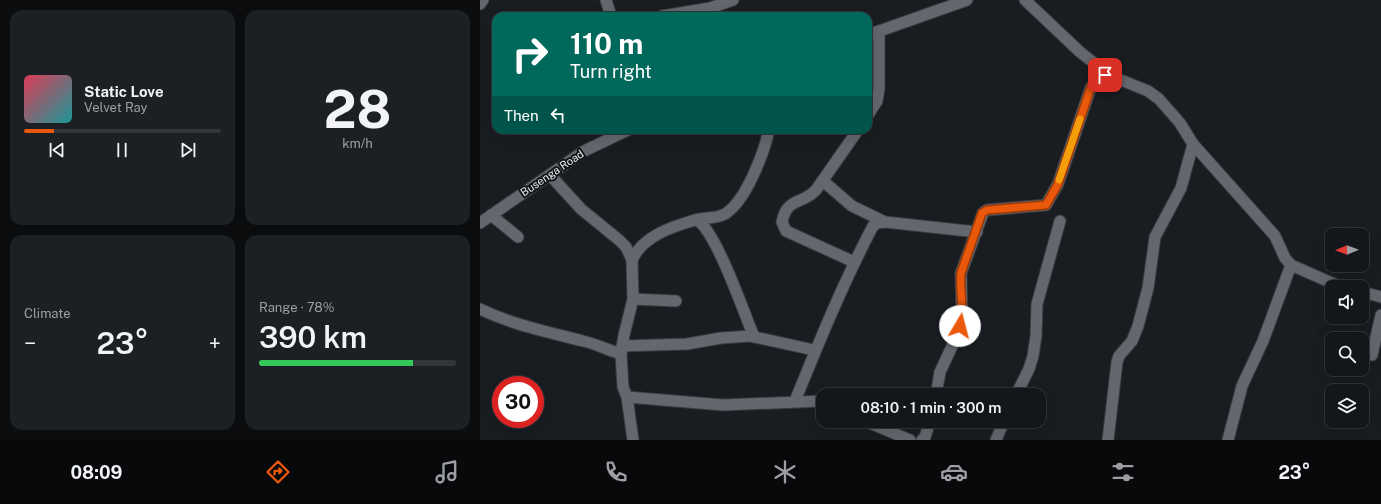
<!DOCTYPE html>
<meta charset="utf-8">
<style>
:root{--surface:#13161a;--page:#1c1f23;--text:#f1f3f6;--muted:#9d9fa2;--line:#323539;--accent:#ea580c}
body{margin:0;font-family:"Public Sans",sans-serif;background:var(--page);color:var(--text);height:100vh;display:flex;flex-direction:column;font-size:15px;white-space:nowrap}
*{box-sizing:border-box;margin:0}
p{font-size:13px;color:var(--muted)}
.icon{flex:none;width:22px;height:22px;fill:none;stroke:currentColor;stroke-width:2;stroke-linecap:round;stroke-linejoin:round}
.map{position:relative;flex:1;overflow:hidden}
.sheet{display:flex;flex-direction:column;gap:10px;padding:10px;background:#0a0c0e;width:480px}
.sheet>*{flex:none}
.banner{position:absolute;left:12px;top:12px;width:380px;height:122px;border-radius:12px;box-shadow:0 4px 16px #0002,0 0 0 1px var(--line);background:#00695c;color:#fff;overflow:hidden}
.needle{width:26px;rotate:269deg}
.tools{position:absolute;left:845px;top:228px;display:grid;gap:8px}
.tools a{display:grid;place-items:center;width:44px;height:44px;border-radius:8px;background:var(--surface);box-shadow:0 4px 16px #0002,0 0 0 1px var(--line);font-size:20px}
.speed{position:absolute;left:12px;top:376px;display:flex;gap:8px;font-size:20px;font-weight:700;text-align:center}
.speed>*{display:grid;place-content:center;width:52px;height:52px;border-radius:50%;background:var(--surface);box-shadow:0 4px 16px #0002,0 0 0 1px var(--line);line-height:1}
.speed .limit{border:6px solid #d22;background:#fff;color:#111}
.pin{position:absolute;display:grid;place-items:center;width:34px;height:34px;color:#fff;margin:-17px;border-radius:8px;box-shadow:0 2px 6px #0006}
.me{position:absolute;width:44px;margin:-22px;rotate:8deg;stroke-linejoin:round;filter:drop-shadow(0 0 3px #0008)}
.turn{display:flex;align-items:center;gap:14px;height:84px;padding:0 12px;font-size:18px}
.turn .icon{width:52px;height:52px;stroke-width:2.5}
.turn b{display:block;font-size:28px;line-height:34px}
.then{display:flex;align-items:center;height:38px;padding:0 12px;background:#0003;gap:8px;font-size:15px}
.big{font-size:30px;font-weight:600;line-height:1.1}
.sheet .widget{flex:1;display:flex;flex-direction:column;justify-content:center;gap:6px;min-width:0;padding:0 14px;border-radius:12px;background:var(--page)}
.sheet .dial{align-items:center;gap:0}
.dial b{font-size:52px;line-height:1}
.song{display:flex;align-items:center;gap:12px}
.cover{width:48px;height:48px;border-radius:6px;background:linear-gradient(135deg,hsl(350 70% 55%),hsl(180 70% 35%))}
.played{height:4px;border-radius:2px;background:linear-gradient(90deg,var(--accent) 15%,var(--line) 15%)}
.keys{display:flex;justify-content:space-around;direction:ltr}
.heat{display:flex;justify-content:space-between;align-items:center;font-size:22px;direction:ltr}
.charge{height:6px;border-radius:3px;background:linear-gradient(90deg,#34c759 78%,var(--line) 0)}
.sheet .tiles{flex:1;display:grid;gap:10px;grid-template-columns:repeat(2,1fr)}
.trip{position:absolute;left:336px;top:388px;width:230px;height:40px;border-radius:12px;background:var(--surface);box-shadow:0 4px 16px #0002,0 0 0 1px var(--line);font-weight:600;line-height:40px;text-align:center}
.dock{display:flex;height:64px;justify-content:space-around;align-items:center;background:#08090a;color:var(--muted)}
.dock .icon{width:28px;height:28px}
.dock .selected{color:var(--accent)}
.dock b{font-size:18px;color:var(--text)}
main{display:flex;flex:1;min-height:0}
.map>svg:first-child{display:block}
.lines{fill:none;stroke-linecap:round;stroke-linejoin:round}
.minor-casing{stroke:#383a3e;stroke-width:13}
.minor{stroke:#63686e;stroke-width:11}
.route-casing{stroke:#983908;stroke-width:10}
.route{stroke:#ea580c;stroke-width:7}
.slow{stroke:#f59e0b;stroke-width:7}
.labels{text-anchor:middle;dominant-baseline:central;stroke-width:4;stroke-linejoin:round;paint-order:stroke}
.street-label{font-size:11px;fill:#ebeef2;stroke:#101418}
</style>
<main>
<section class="sheet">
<div class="tiles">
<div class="widget">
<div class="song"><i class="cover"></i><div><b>Static Love</b><p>Velvet Ray</p></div></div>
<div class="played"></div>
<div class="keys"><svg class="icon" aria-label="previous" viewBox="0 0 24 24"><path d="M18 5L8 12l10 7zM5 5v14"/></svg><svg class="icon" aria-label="pause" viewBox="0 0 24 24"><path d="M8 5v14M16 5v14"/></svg><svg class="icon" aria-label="next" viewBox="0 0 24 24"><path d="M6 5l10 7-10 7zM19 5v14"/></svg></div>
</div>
<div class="widget dial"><b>28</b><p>km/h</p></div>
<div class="widget"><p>Climate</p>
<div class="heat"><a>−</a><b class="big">23°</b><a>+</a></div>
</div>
<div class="widget"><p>Range · 78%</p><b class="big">390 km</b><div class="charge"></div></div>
</div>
</section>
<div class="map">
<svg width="901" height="440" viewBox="0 0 901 440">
<rect width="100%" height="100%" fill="#191d22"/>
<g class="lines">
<g class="minor-casing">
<g id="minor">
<path d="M126,0L131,16"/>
<path d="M545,0L600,52L614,63L625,75"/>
<path d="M0,4L3,0"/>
<path d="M182,16L230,8L253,0"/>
<path d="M388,35L487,0"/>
<path d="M388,115L397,101L399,89V31"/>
<path d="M70,175L101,209L139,240L146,247L152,260L153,299L144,335L141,354L143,387L147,397L153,440"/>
<path d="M343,181L372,206L405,222"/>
<path d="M11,215L38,237"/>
<path d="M217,220C236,231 264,313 274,337"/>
<path d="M0,223L104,151L148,130"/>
<path d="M152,260C163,236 191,227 215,220C225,217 236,219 245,214C266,201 284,153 289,130"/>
<path d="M374,262L306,231L302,222C307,197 322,205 336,190L378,130"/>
<path d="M882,292L901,297"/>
<path d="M153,299L196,301"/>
<path d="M0,309C33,325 68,332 103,341C116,344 128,350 141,354"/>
<path d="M142,346L207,344L241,338L270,336L334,350"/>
<path d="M892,355L901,315"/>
<path d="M456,395L460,372L474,342L482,317L481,273L503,213L507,210L566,205L578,184L611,87L621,76H631L668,91L679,99L700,123L713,144L795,236L805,258L811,265L861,287"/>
<path d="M536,395L549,369L553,356L556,336L557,304L580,221"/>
<path d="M147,397L243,405L343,401"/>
<path d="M315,401C339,342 363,283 393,226L397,223L405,222L497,232"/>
<path d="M385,421L430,440"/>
<path d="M442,440L445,437L450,421"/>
<path d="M516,440L524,421"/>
<path d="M628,440L637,362L639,356L652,341L658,326L668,288L675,237L701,188L713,144"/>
<path d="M748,440L762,386L783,341L811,265"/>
</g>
</g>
<use href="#minor" class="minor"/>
</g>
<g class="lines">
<g class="route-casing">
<path id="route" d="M480,326C485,308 479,291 481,273L502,213L507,210L566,205L578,184L611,87L621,76L625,75"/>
</g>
<use href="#route" class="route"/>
<path class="slow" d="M579,180L600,119"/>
</g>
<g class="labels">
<g class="street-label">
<text transform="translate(72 173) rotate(-34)">Busenga Road</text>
</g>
</g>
</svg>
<div class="tools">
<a><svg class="needle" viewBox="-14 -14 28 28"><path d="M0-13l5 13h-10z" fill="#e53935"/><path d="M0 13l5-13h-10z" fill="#9d9fa2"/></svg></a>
<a><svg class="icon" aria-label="sound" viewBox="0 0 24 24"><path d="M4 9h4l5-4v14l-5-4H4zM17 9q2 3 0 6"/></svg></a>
<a><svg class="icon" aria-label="search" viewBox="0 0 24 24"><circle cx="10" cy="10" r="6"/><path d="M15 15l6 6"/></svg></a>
<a><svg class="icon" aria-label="layers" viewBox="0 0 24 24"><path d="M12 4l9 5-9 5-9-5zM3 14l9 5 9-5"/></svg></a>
</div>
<div class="speed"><div class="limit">30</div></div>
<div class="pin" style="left:625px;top:75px;background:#d93025"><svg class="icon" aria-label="arrive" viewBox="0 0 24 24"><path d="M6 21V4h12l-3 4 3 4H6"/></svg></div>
<svg class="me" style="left:480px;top:326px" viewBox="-20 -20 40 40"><circle r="19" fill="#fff"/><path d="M0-13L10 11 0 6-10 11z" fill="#ea580c"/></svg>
<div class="trip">08:10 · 1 min · 300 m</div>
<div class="banner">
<div class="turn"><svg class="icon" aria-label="right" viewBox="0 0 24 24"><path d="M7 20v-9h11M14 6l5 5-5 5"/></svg><div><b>110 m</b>Turn right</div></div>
<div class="then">Then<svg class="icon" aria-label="left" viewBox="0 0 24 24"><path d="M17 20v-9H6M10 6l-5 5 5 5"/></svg></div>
</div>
</div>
</main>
<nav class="dock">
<b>08:09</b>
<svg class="icon selected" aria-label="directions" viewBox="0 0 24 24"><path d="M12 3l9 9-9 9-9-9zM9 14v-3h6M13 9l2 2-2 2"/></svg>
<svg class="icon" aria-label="music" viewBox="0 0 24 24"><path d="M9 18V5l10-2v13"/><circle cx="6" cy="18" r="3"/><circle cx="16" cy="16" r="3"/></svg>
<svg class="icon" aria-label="phone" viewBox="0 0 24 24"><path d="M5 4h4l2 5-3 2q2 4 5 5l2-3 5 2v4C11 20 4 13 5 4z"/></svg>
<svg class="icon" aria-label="climate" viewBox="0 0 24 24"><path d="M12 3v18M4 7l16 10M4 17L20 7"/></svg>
<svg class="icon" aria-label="car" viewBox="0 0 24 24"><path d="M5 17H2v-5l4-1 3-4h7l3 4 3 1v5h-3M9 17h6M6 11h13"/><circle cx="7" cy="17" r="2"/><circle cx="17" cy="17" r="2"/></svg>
<svg class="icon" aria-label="filters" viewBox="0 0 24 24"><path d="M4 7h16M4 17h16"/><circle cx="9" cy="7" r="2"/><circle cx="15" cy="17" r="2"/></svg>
<b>23°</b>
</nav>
